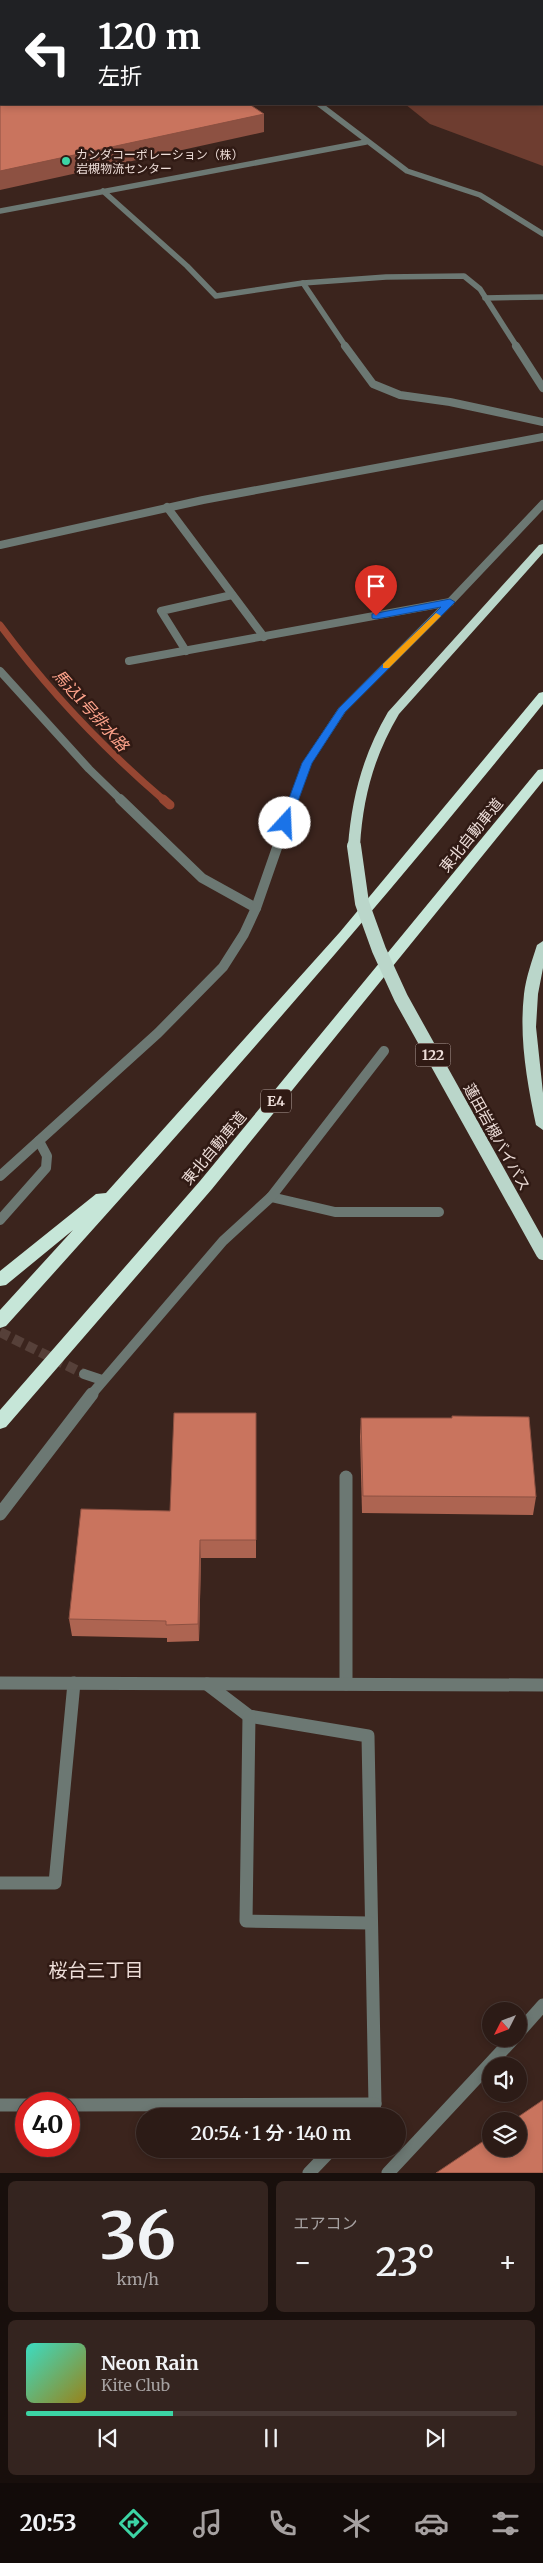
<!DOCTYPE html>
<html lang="ja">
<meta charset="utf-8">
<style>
:root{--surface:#2c1b16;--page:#34241f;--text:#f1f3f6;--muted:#a6a1a1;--line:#483935;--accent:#3cd4a4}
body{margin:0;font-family:Merriweather,"Noto Sans JP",serif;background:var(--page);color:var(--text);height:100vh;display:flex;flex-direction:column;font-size:19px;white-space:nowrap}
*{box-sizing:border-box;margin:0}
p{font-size:16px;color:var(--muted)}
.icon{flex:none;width:28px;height:28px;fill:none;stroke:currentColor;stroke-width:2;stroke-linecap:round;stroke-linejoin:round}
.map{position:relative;height:2173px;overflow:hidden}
.sheet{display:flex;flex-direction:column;gap:8px;padding:8px;background:#180f0c;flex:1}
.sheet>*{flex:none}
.hud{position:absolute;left:0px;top:0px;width:544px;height:105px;box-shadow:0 2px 8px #0003,0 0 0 1px var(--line);background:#202124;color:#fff;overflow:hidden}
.needle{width:32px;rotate:228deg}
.tools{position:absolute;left:482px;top:2002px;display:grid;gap:10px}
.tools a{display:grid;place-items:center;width:45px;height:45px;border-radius:50%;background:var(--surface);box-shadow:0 2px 8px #0003,0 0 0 1px var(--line);font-size:25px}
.speed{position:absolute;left:15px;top:2092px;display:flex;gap:10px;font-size:25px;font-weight:700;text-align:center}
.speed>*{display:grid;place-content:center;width:65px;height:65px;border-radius:50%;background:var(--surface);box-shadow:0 2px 8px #0003,0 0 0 1px var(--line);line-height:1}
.speed .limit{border:8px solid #d22;background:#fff;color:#111}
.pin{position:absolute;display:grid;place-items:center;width:42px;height:42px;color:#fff;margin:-51px -21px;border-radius:50% 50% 50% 0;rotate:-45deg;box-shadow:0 0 5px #0007}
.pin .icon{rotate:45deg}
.me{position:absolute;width:55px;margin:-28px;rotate:20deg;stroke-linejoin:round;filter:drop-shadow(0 0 4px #0008)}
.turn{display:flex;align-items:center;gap:18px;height:105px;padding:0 15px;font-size:22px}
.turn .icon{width:65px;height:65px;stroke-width:2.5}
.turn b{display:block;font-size:35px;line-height:42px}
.big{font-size:38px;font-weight:600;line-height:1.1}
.sheet .widget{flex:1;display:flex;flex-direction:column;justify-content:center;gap:8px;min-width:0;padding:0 18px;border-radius:8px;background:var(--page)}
.sheet .dial{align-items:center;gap:0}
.dial b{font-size:65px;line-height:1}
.song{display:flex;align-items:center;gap:15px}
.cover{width:60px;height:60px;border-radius:8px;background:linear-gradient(135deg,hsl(170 70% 55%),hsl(50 70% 35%))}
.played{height:5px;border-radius:2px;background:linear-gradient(90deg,var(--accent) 30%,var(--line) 30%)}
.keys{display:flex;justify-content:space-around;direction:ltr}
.heat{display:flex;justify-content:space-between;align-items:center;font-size:28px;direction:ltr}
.sheet .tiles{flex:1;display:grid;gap:8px;grid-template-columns:1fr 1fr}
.widget:last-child{grid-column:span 2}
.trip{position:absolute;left:136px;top:2108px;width:270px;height:50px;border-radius:25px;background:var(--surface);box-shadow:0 2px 8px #0003,0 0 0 1px var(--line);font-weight:600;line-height:50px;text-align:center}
.menu{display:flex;height:80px;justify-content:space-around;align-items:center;background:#120b09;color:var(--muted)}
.menu .icon{width:35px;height:35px}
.menu .on{color:var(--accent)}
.menu b{font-size:22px;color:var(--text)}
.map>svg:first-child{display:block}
.green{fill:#6e3d30}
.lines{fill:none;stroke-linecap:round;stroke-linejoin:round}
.stream-far1{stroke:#964632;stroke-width:7}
.stream{stroke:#964632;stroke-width:9}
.minor-tunnel{stroke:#564039;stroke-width:10;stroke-dasharray:10 5;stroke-linecap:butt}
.minor-far3{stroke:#6c7873;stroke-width:5.5}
.minor-far2{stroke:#6c7873;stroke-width:8}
.minor-far1{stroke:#6c7873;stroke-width:10}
.minor{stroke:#6c7873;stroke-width:13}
.tertiary-far2{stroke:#6c7873;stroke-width:8}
.tertiary-far1{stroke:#6c7873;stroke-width:10}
.tertiary{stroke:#6c7873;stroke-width:13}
.trunk{fill:#bad6ca;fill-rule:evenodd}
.motorway{fill:#c6e6d8;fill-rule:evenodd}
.trunk-bridge{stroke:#bad6ca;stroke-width:14}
.wall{fill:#ad6451}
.shaded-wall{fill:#8d5142}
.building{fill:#c9745e;stroke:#8d5142}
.route{fill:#1a73e8;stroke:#114b97}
.slow{fill:#f59e0b}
.poi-dot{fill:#3cd4a4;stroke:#301a14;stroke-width:2}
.labels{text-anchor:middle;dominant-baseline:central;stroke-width:5;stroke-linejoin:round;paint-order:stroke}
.far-poi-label{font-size:12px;fill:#edddd8;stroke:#301a14;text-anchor:start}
.shield{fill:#301a14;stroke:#b4a29d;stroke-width:1}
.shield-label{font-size:14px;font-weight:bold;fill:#edddd8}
.street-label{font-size:15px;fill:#edddd8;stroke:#301a14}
.water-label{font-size:16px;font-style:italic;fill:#fea38b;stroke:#301a14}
.near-neighbourhood-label{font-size:19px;fill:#edddd8;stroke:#301a14}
</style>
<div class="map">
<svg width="543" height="2173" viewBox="0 0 543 2173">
<rect width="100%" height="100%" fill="#3b241d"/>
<path class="green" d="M318,0H543V166L430,124L405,104H542V1Z"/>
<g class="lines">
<path class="stream-far1" d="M0,625C48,690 103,748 165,801"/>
<path class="stream" d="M163,799L170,805"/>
<path class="minor-tunnel" d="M0,1332L84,1374"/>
<g class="minor-far3">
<path d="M319,104L407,171L480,195L543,234"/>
<path d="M103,191L187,266L216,296L303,283L346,347"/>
<path d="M0,211L366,142"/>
<path d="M303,283L386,277L464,276L480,289L517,347"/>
<path d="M485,298L543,297"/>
</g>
<g class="minor-far2">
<path d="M345,346L373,384L400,395L450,402L543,422"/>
<path d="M516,346L543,388"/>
<path d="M167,507L264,637"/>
<path d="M0,545L203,500L543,437"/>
<path d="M186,651L161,611L232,595"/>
<path d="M129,661L450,602"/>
<path d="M0,671L89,769L122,801"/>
</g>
<g class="minor-far1">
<path d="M120,799L202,878L256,908"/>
<path d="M271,1197L335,1212H439"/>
<path d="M0,1220L46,1168L47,1156L39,1141"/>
<path d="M84,1374L102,1380"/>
<path d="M91,1395L223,1241L271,1197L384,1051"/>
</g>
<g class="minor">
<path d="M346,1477V1684"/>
<path d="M0,1514L92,1394"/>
<path d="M207,1684L249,1716L368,1736L375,2104L363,2116"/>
<path d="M249,1716L246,1921L370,1923"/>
<path d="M0,1883H55L74,1683"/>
<path d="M519,2032L543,2005"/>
<path d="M0,2105H26"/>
<path d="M69,2105L375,2104"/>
<path d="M309,2173L332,2149"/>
<path d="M388,2173L513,2039"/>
</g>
<path class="tertiary-far2" d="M294,801L307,763L342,710L450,602L543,504"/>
<path class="tertiary-far1" d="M0,1176L158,1033L223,967L244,934L256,908L294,799"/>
<path class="tertiary" d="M0,1683L543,1685"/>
<g class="trunk">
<path d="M543,544V553L399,714C374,756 363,797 360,846L358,849H350L348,846C352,796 363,755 388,712L539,545Z"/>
<path d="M543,941V968L538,994L536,1027L543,1093V1130L536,1125C527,1082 519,1038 524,994C526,977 532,961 537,945Z"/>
</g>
<g class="motorway">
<path d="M543,692V704C371,918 190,1122 6,1326L0,1328V1310L73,1230L6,1285L0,1286V1271L96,1194L106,1193L340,932L539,693Z"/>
<path d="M543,769V781L212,1189L6,1427L0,1429V1410L200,1181L538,770Z"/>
</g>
<path class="trunk-bridge" d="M354,846L362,903L379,950L401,998L543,1253"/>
</g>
<g class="wall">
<path d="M256,1413V1558H201L199,1641L167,1642V1638L72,1636L69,1619L170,1511Z"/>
<path d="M361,1418H452L536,1497L533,1515L362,1513L360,1436Z"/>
</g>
<g class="shaded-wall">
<path d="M264,114V132L0,190V171Z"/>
<path d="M200,1540L201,1558L199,1641L198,1624Z"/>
</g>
<g class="building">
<path d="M79,0H130L132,1H72Z"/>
<path d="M0,14H1V104H249L264,114L0,171Z"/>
<path d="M174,1413H256V1540H200L198,1624L166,1625V1621L69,1619L81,1509L170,1511Z"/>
<path d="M452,1416L529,1417L536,1497L363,1496L361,1418H452Z"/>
<path d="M543,2100V2173H436L491,2136V2149H519V2121H512Z"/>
</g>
<path class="route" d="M450,599L455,602L345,712L312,763L290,823L285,826L281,825L280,823L302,763L339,708L441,607L376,619L372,618V614Z"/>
<path class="slow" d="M436,613L441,616L389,668H383V664Z"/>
<circle class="poi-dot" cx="66" cy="161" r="5"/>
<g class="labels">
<g class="far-poi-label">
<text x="76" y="154">カンダコーポレーション（株）<tspan x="76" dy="14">岩槻物流センター</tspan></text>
</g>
<g class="shield">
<rect x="415.5" y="1043.5" width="35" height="23" rx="4"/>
<rect x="261" y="1089.5" width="30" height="23" rx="4"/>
</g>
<g class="shield-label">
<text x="433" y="1055">122</text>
<text x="276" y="1101">E4</text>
</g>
<g class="street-label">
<text transform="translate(471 835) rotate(-51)">東北自動車道</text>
<text transform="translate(497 1137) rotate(61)">蓮田岩槻バイパス</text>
<text transform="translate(214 1148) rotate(-50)">東北自動車道</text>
</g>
<g class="water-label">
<text transform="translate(91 710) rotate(48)">馬込1号排水路</text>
</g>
<g class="near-neighbourhood-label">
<text x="96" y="1970">桜台三丁目</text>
</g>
</g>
</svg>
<div class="tools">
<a><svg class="needle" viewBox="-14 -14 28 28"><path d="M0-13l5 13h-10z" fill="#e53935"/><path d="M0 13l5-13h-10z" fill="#a6a1a1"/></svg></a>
<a><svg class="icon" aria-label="sound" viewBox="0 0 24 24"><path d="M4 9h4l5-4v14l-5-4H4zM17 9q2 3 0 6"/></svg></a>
<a><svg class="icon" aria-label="layers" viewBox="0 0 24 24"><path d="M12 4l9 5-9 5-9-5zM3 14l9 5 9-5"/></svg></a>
</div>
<div class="speed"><div class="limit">40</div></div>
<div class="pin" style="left:376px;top:616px;background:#d93025"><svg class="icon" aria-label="arrive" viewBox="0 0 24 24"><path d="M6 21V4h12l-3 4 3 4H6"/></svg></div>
<svg class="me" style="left:285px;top:823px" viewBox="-20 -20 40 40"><circle r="19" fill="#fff"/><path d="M0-13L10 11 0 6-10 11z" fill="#1a73e8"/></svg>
<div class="trip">20:54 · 1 分 · 140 m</div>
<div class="hud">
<div class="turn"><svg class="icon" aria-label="left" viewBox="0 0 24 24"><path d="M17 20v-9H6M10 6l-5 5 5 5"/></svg><div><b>120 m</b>左折</div></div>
</div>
</div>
<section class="sheet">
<div class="tiles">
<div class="widget dial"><b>36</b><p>km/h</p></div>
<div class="widget"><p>エアコン</p>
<div class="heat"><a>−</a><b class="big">23°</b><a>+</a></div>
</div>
<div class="widget">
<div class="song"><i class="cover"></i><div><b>Neon Rain</b><p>Kite Club</p></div></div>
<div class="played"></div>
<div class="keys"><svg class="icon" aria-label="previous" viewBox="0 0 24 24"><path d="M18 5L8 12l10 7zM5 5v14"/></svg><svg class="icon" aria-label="pause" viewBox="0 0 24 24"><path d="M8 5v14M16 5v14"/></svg><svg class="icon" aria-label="next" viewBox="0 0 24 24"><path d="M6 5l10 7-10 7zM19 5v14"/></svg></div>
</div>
</div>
</section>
<nav class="menu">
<b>20:53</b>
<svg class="icon on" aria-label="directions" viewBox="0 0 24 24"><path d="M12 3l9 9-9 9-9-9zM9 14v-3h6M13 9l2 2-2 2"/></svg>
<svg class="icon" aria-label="music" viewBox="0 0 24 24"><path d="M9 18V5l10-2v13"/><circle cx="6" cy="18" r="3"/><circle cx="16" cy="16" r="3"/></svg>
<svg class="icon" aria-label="phone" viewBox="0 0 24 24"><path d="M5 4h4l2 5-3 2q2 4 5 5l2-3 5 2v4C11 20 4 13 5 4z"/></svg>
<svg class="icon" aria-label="climate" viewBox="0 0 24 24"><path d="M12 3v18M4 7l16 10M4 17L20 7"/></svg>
<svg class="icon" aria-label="car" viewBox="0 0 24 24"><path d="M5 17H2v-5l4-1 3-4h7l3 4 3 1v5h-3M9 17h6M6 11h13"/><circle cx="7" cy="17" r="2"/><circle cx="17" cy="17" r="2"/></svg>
<svg class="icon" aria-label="filters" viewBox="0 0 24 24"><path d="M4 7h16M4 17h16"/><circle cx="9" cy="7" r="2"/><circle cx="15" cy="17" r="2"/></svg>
</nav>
